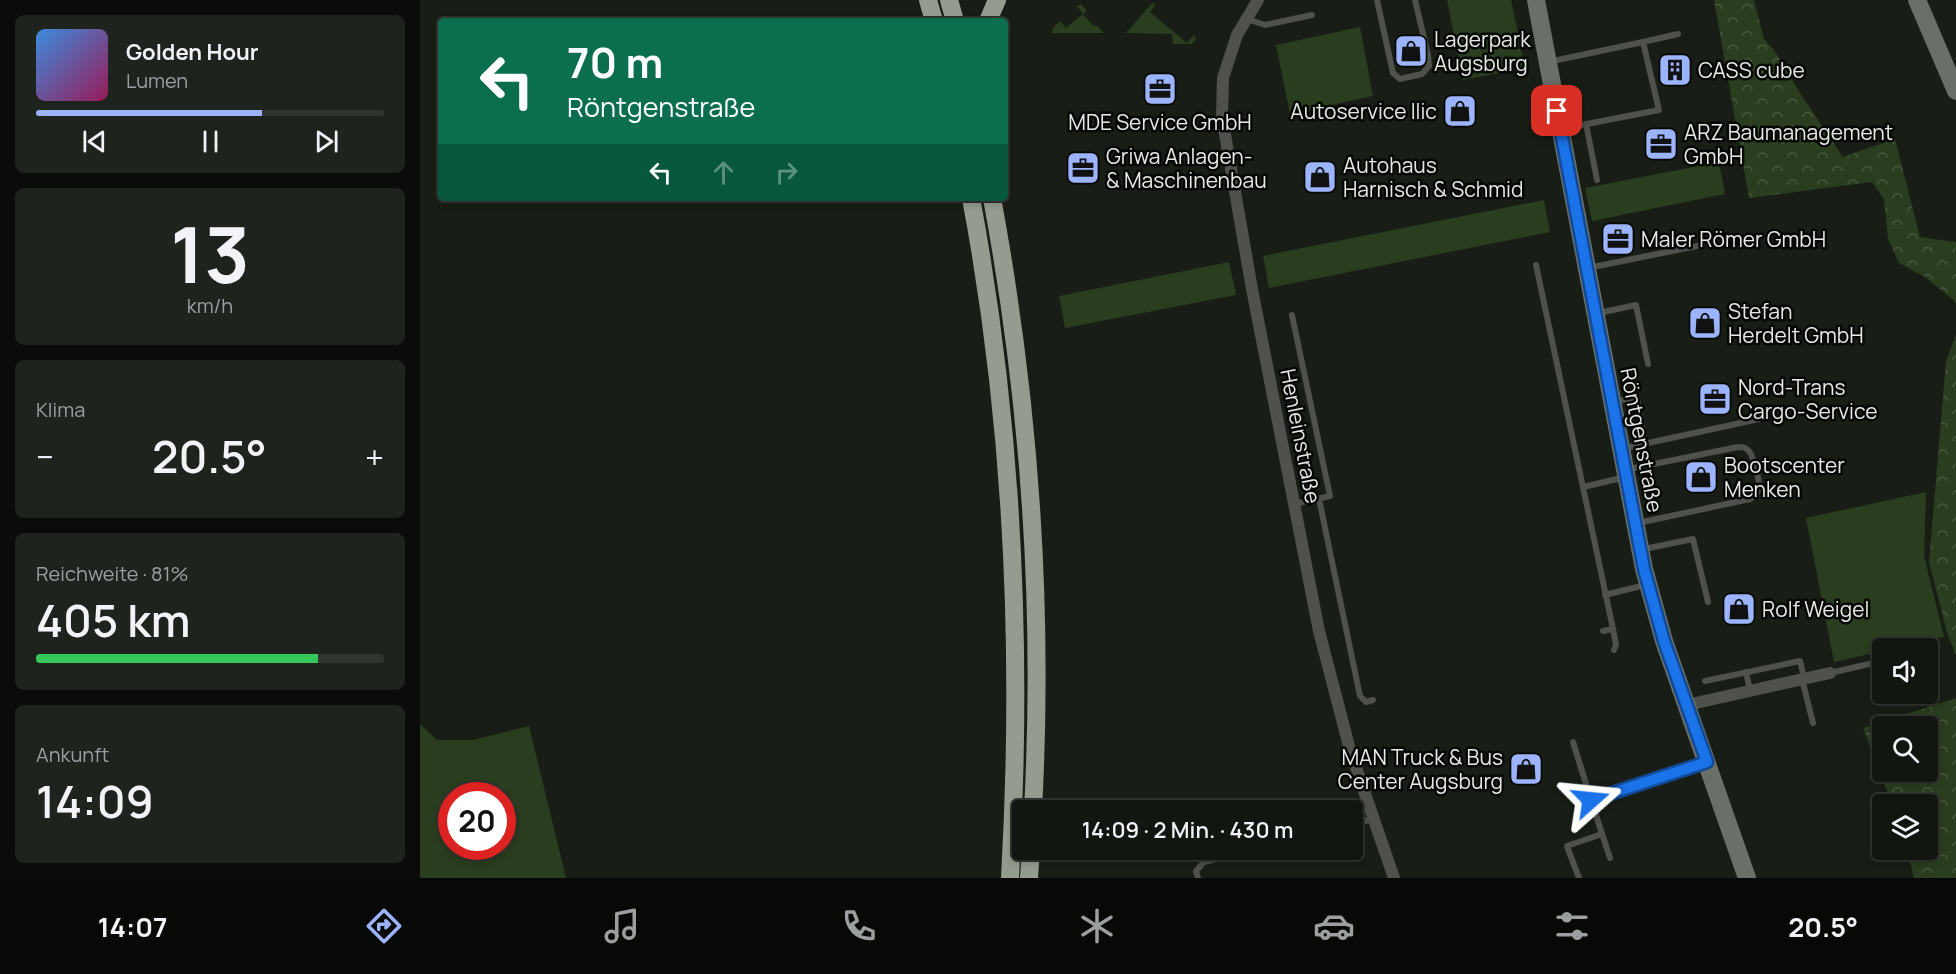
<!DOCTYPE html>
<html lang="de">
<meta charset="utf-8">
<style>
:root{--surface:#121610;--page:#1f231e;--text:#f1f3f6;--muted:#9c9f9f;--line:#313530;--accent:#9cb4fd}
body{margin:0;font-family:Manrope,sans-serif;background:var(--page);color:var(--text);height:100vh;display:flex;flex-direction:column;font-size:22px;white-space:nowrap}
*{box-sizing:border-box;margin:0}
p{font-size:20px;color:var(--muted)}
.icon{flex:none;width:33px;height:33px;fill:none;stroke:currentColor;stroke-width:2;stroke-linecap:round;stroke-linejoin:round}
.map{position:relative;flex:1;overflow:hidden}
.sheet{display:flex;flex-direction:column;gap:15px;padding:15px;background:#0a0c09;width:420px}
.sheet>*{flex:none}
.banner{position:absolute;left:18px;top:18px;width:570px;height:183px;border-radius:6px;box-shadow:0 3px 9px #0003,0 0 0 2px var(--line);background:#0b6e4f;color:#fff;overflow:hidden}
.controls{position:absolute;left:1452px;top:638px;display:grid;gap:12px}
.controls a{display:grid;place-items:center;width:66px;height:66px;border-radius:6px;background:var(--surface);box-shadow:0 3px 9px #0003,0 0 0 2px var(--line);font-size:30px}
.speed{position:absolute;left:18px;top:782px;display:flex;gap:12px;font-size:30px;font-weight:700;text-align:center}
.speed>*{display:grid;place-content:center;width:78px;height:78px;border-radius:50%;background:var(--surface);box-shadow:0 3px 9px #0003,0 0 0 2px var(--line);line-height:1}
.speed .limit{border:9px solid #d22;background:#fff;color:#111}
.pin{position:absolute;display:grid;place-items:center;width:51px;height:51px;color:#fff;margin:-26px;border-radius:12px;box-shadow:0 3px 9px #0006}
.me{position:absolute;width:66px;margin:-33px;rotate:72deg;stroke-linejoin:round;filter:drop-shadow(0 0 4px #0008)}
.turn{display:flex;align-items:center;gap:21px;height:126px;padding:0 30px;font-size:27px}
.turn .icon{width:78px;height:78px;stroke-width:2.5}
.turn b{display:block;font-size:42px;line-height:51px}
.lanes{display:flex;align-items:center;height:57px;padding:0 30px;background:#0003;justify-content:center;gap:30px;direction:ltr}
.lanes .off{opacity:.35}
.big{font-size:45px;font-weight:600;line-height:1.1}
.sheet .widget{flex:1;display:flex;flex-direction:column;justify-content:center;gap:9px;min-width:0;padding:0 21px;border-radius:9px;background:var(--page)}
.sheet .dial{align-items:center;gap:0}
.dial b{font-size:78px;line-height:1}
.song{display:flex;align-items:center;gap:18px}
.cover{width:72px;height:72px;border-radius:9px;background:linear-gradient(135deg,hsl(210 70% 55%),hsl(330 70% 35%))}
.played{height:6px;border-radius:3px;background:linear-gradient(90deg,var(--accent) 65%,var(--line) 65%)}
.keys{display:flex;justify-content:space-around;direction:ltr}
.heat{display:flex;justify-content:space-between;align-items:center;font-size:33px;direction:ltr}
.charge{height:9px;border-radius:4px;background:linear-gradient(90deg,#34c759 81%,var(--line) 0)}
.trip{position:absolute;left:592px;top:800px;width:351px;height:60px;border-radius:6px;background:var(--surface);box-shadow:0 3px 9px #0003,0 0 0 2px var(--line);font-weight:600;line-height:60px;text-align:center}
.menu{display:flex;height:96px;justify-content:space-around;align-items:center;background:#070906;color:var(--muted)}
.menu .icon{width:42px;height:42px}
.menu .on{color:var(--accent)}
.menu b{font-size:27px;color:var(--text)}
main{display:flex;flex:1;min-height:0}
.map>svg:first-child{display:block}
.green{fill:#2a3d1e;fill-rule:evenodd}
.forest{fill:url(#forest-crowns);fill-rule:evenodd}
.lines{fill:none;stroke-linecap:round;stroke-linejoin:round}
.lane{stroke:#4e514c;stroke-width:6}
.street{stroke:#4e514c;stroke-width:12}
.secondary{stroke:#6a6f68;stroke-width:18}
.highway{stroke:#949c90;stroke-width:18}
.route-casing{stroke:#114b97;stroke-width:15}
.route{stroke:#1a73e8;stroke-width:10}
.labels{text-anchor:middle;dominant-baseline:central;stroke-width:5;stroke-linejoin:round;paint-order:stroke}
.poi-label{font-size:21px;fill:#e6eae4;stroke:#050704;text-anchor:start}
.street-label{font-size:21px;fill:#e6eae4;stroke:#050704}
</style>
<main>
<section class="sheet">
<div class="widget">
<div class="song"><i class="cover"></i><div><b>Golden Hour</b><p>Lumen</p></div></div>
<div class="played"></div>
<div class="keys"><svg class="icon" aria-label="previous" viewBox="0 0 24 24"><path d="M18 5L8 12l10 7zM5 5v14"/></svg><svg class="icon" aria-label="pause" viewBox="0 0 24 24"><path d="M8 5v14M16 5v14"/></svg><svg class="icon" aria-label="next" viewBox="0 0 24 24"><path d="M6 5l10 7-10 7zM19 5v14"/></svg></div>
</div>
<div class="widget dial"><b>13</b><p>km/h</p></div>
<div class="widget"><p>Klima</p>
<div class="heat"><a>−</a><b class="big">20.5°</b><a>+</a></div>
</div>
<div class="widget"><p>Reichweite · 81%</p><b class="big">405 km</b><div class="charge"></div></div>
<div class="widget"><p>Ankunft</p><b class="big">14:09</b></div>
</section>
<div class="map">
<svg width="1536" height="878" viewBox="0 0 1536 878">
<defs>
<pattern id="forest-crowns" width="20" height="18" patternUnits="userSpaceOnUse" patternTransform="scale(1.5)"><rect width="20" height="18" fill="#2a3d1e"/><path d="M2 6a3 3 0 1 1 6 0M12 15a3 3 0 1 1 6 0" fill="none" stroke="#49593f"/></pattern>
</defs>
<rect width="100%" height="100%" fill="#181e15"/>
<g class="green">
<path d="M1027,0H1091L1105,68L1043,80Z"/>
<path d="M733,2L735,5L730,12L767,43L774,35L776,39L772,44H753L752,34L706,33Z"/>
<path d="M661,4L667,11L663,15L674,26L676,25L684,33H632L633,28L640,21L646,28L663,14L657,6Z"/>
<path d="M940,27L953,96L870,114L856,45Z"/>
<path d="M1299,162L1305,194L1172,221L1165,188Z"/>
<path d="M1124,200L1130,232L849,288L843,256Z"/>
<path d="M809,262L816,295L645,328L639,296Z"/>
<path d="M1506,492L1504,556L1524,637L1476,648H1462V651L1414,662L1386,518Z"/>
<path d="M0,724L17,740H53L109,726L146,878H0ZM32,795H82V846H32Z"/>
</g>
<g class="forest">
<path d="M1294,0H1334L1344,39L1354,50L1382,96L1423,157L1475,139L1500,237L1536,242V305L1535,301L1505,277L1479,263L1468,239L1464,199L1452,182L1329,198Z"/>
<path d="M1536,335V656L1527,632L1509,562L1526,362Z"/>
<path d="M1536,698V878H1494L1487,849H1508V804H1472L1443,728ZM1462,726H1508V771H1462Z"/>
</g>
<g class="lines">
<g class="lane">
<path d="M957,0L973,73L980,79L1002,74L1009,66L1008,55L995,0"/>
<path d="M827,19L845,25L892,15"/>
<path d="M1223,42L1258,34"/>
<path d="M1128,62L1223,42L1239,110L1141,129"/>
<path d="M1166,124L1177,180"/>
<path d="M1116,265L1193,629L1196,645L1194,650"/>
<path d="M1168,268L1282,245"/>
<path d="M1179,313L1216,305L1228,364"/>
<path d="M872,315L910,496L875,504"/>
<path d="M1196,401L1217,398L1225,444"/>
<path d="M1205,448L1339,419"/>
<path d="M1209,469L1318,447C1323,447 1324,447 1328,450C1333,454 1340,481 1339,488C1338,494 1334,496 1330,499L1218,523"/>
<path d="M1163,487L1206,477"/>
<path d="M899,499L940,696L946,702L953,700"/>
<path d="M1224,549L1273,539L1288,602"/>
<path d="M1185,595L1225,585"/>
<path d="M1183,631L1193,629"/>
<path d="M1508,651L1510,650"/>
<path d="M1326,672L1330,690"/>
<path d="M1410,673L1462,661"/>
<path d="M1382,679L1393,723"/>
<path d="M1285,681L1380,661L1384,678"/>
<path d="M1153,742L1171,800L1284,763"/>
<path d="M1171,800L1190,858"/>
<path d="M933,824L953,819"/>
<path d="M778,878L776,871L784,862L836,849"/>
<path d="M1159,878L1147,846L1182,834"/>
</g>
<g class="street">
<path d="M838,0L817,35L803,78L802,117L832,289L899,631L930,750L974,878"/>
<path d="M1267,705L1410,673"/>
</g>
<g class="secondary">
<path d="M1116,0L1224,569L1244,641L1327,878"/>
<path d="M1497,0L1536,91"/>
</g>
<g class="highway">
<path d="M508,0L514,21"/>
<path d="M529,0L535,21"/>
<path d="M568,21L577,0"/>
<path d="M551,198C593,422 603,651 590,878"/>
<path d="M572,198C609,398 624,607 613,810"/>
<path d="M609,878L611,849"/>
</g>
</g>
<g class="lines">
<g class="route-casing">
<path id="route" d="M1137,111L1224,569L1244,641L1287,762L1171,800"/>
</g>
<use href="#route" class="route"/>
</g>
<defs>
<g id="shop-square" transform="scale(1.725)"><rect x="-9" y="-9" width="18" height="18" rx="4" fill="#9cb4fd" stroke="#050704"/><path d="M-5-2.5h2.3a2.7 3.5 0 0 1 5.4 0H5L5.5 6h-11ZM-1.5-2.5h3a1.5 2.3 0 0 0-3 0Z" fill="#111"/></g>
<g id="building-square" transform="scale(1.725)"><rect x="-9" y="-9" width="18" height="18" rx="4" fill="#9cb4fd" stroke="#050704"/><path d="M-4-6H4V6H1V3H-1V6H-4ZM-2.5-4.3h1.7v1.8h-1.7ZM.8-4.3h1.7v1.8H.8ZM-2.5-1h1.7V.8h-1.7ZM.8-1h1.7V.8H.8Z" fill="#111"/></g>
<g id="office-square" transform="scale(1.725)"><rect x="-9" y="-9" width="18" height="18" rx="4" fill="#9cb4fd" stroke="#050704"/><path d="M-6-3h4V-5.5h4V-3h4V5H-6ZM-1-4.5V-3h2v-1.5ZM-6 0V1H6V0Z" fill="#111"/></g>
</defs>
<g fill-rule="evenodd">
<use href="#shop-square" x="991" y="51"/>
<use href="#building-square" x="1255" y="70"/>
<use href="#office-square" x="740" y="89"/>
<use href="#shop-square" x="1040" y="111"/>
<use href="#office-square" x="1241" y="144"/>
<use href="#office-square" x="663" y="168"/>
<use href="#shop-square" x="900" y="177"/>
<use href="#office-square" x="1198" y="239"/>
<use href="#shop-square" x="1285" y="323"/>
<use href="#office-square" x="1295" y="399"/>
<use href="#shop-square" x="1281" y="477"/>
<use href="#shop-square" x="1319" y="609"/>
<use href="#shop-square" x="1106" y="769"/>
</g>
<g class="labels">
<g class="poi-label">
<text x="1014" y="39">Lagerpark<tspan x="1014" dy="24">Augsburg</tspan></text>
<text x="1278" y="70">CASS cube</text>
<text x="1017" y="111" text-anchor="end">Autoservice Ilic</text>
<text x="740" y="122" text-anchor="middle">MDE Service GmbH</text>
<text x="1264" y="132">ARZ Baumanagement<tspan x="1264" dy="24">GmbH</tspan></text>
<text x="686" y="156">Griwa Anlagen-<tspan x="686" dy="24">&amp; Maschinenbau</tspan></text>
<text x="923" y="165">Autohaus<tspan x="923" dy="24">Harnisch &amp; Schmid</tspan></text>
<text x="1221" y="239">Maler Römer GmbH</text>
<text x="1308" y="311">Stefan<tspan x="1308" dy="24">Herdelt GmbH</tspan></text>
<text x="1318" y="387">Nord-Trans<tspan x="1318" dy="24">Cargo-Service</tspan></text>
<text x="1304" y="465">Bootscenter<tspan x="1304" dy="24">Menken</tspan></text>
<text x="1342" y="609">Rolf Weigel</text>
<text x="1083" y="757" text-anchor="end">MAN Truck &amp; Bus<tspan x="1083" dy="24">Center Augsburg</tspan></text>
</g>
<g class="street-label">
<text transform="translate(881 436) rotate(79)">Henleinstraße</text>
<text transform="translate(1222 440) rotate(79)">Röntgenstraße</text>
</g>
</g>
</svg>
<div class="controls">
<a><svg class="icon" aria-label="sound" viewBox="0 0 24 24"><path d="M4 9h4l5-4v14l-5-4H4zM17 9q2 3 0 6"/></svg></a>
<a><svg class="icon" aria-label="search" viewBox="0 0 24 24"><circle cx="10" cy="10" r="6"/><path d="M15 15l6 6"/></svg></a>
<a><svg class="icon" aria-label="layers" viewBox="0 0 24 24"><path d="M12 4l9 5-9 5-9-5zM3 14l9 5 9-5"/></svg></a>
</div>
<div class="speed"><div class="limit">20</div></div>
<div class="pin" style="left:1137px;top:111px;background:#d93025"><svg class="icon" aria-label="arrive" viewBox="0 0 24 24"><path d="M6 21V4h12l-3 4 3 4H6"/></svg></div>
<svg class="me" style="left:1171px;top:800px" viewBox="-20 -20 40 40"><path d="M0-17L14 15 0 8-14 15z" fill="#1a73e8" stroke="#fff" stroke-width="4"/></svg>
<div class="trip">14:09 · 2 Min. · 430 m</div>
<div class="banner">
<div class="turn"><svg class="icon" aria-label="left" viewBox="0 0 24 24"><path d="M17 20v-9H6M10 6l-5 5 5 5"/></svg><div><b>70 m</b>Röntgenstraße</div></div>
<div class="lanes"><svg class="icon" aria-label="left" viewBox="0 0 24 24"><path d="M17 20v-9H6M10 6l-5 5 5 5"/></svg><svg class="icon off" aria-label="ahead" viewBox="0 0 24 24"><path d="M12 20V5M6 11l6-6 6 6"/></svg><svg class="icon off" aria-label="right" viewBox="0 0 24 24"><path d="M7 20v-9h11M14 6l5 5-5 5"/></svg></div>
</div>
</div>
</main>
<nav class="menu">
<b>14:07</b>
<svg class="icon on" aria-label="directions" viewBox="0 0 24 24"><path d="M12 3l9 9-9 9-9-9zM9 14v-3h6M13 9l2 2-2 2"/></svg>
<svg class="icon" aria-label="music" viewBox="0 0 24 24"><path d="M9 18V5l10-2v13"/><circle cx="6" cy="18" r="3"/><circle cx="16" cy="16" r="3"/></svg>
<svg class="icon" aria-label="phone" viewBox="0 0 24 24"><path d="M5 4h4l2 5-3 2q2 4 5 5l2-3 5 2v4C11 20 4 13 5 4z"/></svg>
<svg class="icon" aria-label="climate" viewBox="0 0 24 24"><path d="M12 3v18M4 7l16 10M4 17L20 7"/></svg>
<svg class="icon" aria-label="car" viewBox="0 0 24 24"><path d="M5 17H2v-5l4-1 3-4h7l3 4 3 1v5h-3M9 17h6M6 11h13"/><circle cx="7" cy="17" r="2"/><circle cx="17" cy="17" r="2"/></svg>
<svg class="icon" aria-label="filters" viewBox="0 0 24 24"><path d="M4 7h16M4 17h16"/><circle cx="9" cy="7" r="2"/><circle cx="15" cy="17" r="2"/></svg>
<b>20.5°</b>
</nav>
